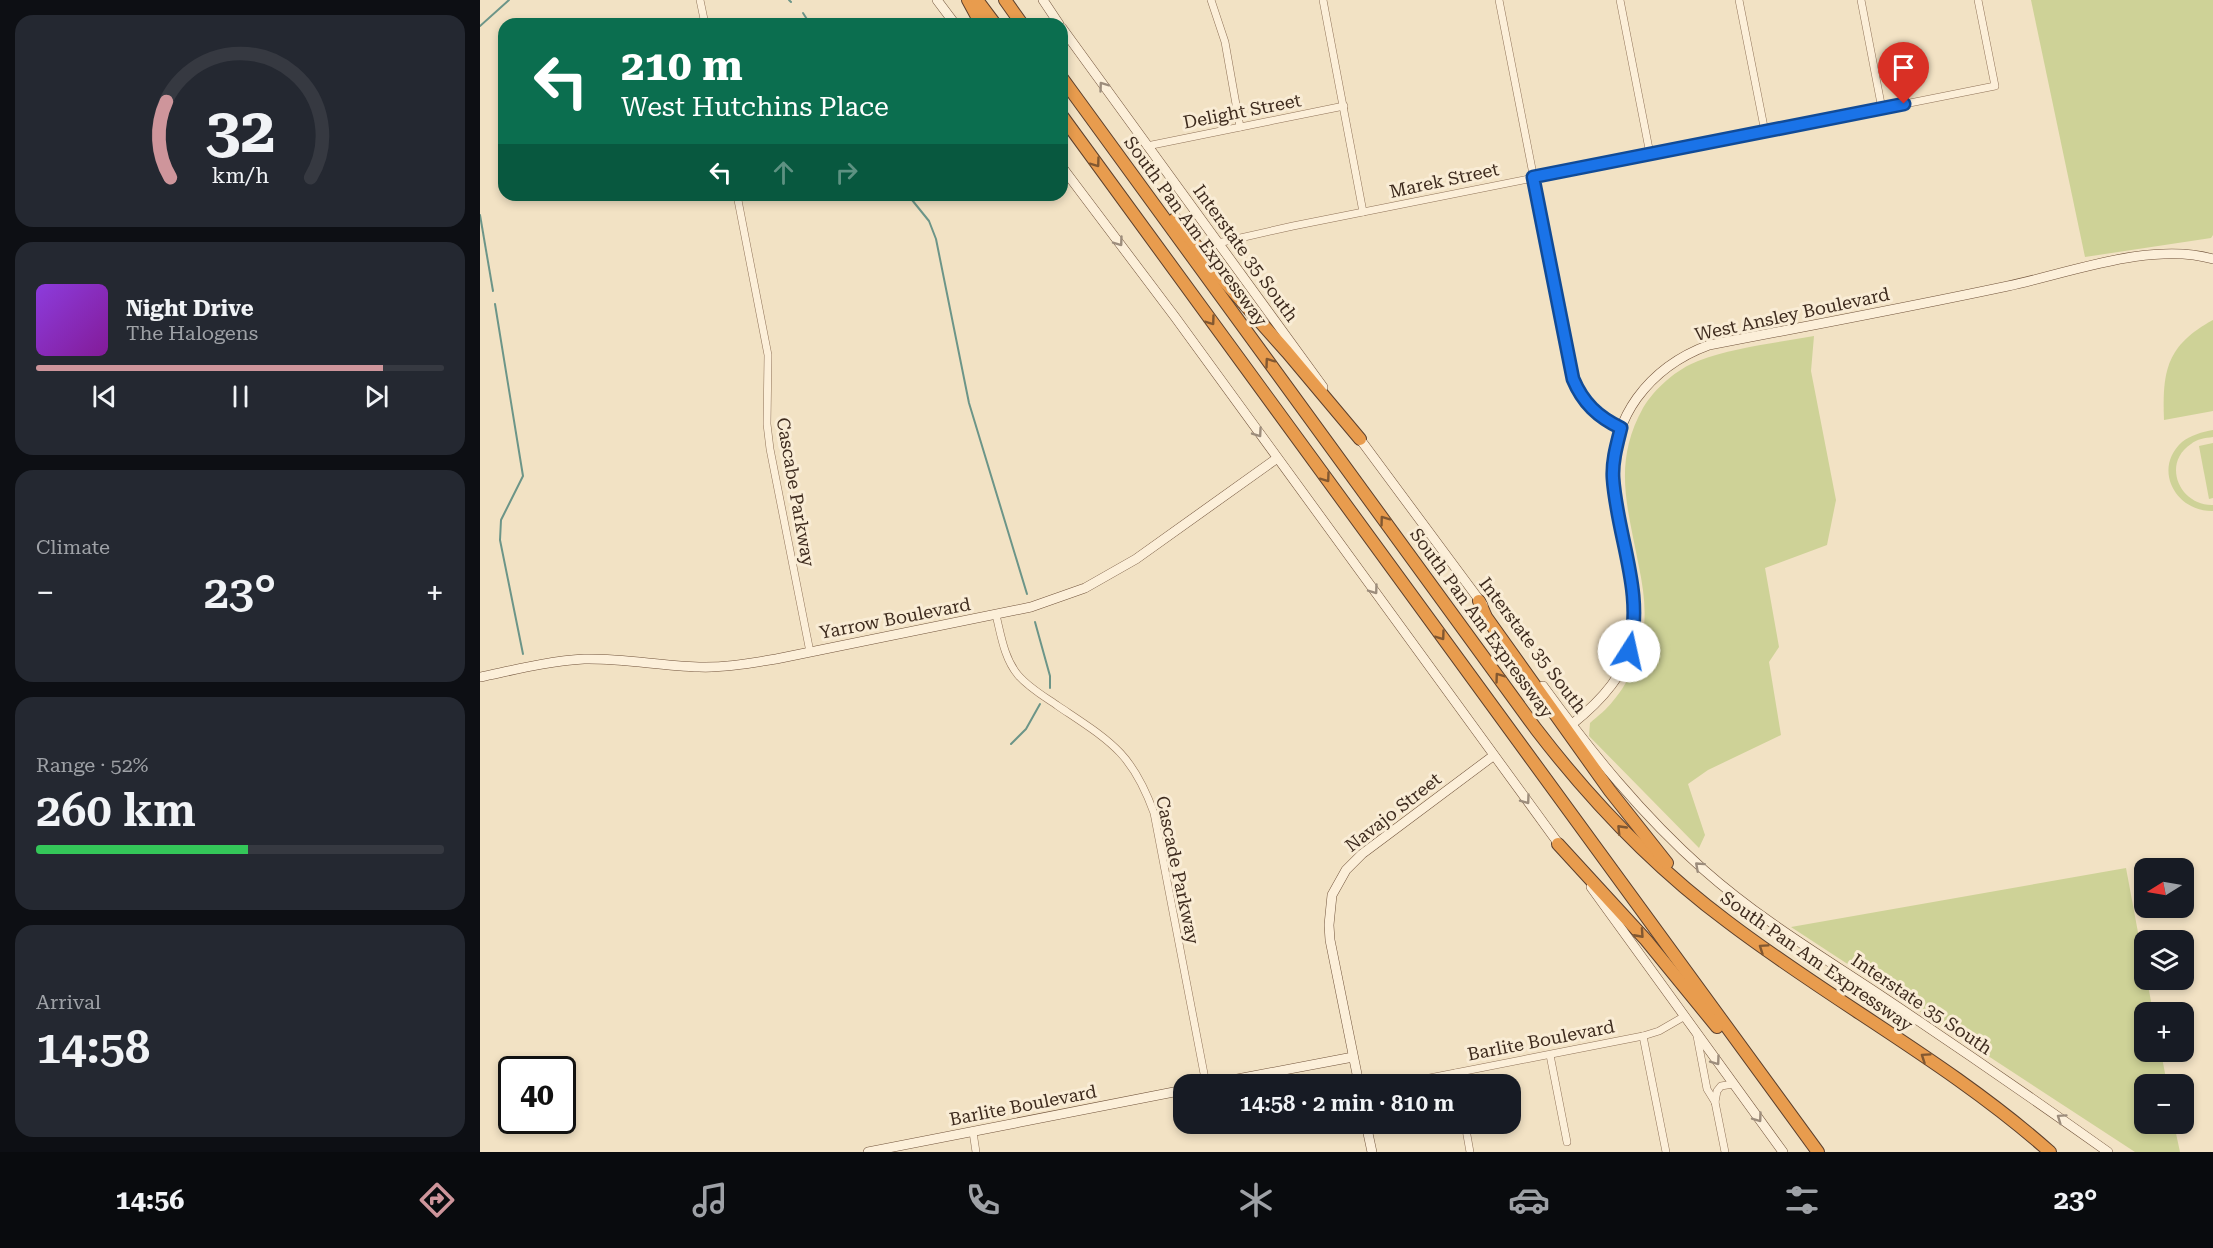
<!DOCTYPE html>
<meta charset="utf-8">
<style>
:root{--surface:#171b24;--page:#242831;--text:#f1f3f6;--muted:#9ea1a6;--line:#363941;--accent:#ce959b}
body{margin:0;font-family:"Roboto Serif",serif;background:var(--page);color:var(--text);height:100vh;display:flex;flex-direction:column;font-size:22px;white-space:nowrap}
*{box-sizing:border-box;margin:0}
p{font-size:20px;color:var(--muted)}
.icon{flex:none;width:33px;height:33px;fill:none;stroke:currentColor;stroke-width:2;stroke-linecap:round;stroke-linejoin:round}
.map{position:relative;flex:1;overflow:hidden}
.side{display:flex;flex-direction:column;gap:15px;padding:15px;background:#0d0f14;width:480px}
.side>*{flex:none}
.banner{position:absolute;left:18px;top:18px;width:570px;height:183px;border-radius:18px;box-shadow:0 3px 9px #0003;background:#0b6e4f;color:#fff;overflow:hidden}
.needle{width:39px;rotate:259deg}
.buttons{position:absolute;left:1654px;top:858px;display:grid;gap:12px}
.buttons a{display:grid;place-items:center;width:60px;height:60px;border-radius:12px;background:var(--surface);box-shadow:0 3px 9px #0003;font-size:30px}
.speed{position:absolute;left:18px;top:1056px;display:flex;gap:12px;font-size:30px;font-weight:700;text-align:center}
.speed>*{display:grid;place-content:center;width:78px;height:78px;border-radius:50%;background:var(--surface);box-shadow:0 3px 9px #0003;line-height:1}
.speed .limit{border:3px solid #111;border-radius:9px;background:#fff;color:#111}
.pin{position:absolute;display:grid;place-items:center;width:51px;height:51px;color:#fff;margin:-62px -26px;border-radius:50% 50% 50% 0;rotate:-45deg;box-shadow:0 0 6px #0007}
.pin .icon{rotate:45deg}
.me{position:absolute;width:66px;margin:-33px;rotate:10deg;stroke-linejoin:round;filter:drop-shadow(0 0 4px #0008)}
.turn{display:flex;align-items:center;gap:21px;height:126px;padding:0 24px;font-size:27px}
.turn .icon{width:78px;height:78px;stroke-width:2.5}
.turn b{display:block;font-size:42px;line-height:51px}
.lanes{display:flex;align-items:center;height:57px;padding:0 24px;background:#0003;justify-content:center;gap:30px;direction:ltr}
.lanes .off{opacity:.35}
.big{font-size:45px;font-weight:600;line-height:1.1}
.side .card{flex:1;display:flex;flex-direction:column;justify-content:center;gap:9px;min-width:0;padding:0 21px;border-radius:18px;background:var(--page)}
.side .dial{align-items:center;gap:0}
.dial svg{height:156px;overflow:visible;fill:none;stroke:var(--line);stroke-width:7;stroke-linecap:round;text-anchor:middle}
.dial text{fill:var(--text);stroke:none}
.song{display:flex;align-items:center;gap:18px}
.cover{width:72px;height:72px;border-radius:9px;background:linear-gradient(135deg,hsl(270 70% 55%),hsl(290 70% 35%))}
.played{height:6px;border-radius:3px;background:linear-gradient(90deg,var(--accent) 85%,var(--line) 85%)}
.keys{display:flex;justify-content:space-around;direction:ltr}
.heat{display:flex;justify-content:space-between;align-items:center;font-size:33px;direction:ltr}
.charge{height:9px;border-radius:4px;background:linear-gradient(90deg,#34c759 52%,var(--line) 0)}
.trip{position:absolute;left:693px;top:1074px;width:348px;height:60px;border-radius:18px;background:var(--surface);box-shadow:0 3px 9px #0003;font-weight:600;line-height:60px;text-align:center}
.menu{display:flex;height:96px;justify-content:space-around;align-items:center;background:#090b0e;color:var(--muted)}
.menu .icon{width:42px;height:42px}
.menu .current{color:var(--accent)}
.menu b{font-size:27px;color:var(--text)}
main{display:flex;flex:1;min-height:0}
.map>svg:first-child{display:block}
.green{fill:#ced297}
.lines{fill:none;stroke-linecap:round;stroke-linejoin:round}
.stream{stroke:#6c9588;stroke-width:2}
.street-casing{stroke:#8f7258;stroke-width:8}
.secondary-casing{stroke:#71533b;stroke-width:10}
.highway-casing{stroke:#5d402d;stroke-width:14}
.street{stroke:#fcefd9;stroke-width:7}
.secondary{stroke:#fcefd9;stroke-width:9}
.highway{stroke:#e89c4e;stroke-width:12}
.oneway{stroke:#9d8d7c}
.oneway2{stroke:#825831}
.route-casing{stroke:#114b97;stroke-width:15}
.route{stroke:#1a73e8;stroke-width:10}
.labels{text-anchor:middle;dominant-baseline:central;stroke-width:6;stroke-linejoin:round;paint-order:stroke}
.street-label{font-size:18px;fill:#3e2b1e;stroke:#f9ecd5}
</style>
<main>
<section class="side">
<div class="card dial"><svg viewBox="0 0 100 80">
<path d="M14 69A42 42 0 1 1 86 69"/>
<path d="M14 69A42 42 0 0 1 12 30" stroke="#ce959b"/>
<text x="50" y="56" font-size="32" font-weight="700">32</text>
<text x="50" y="72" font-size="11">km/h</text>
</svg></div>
<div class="card">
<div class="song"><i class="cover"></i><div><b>Night Drive</b><p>The Halogens</p></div></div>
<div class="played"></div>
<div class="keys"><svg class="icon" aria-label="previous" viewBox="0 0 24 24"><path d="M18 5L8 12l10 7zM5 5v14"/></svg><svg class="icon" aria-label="pause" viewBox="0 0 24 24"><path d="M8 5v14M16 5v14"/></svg><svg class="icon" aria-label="next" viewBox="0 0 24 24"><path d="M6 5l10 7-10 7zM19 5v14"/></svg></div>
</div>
<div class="card"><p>Climate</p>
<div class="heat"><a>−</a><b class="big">23°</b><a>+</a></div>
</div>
<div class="card"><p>Range · 52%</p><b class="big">260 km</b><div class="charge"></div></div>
<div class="card"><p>Arrival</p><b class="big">14:58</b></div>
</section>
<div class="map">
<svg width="1733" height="1152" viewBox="0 0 1733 1152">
<rect width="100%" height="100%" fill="#f2e2c4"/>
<g class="green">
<path d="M1551,0H1733V235L1731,238L1605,257Z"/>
<path d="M1733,320V411L1684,420C1682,370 1687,345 1733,320Z"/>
<path d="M1334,336L1331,371L1356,500L1347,545L1285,568L1299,647L1289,662L1301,735L1228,770L1208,784L1225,835L1219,848L1109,736L1110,723C1118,716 1127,709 1133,701C1150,682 1162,651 1164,626C1166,606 1163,587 1159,567C1148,508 1132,464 1163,408C1175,388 1197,369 1218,361C1254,347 1296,343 1334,336Z"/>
<path d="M1733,430V437C1725,438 1717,439 1711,444C1681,464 1700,506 1733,505V511C1696,512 1672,469 1702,442C1711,435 1722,432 1733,430Z"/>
<path d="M1733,443V498L1729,499L1719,446Z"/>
<path d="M1646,868L1665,970V980H1667L1673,1012H1665V1052H1681L1687,1084H1665V1124H1694L1700,1152H1655L1311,927Z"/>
</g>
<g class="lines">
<g class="stream">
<path d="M309,0L311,2"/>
<path d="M323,13L330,24"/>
<path d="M0,26L29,0"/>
<path d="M428,195L449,221L456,239L489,403L547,594"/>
<path d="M0,215L13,291"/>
<path d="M15,304L43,476L21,520L20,540L43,654"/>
<path d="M555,622L570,676V688"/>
<path d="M531,744L546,729L560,704"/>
</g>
<g class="street-casing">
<g id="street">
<path d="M220,0L225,24"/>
<path d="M731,0L745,42L760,127"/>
<path d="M843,0L883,212"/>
<path d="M1019,0L1093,379C1103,403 1118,417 1141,428"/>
<path d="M1140,0L1170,154"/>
<path d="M1259,0L1285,132"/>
<path d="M1381,0L1402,109"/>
<path d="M667,146L864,106"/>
<path d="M257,195L288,355L287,424L290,449L330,652"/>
<path d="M738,243L813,226L1515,86L1498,0"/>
<path d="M516,615C521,635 524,658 538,675C549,688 565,697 578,706C630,741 652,752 674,813L726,1084"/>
<path d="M1163,1036L1186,1152"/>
<path d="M1217,1036L1227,1089L1235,1102L1245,1152"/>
<path d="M1070,1055L1087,1142"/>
<path d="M976,1073L978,1084"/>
<path d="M919,1084L1163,1036L1179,1031L1205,1016"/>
<path d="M1235,1102L1237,1091L1241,1086L1253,1084"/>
<path d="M985,1124L990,1152"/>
<path d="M493,1132L496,1152"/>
</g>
</g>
<g class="secondary-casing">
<g id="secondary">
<path d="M457,0L475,24"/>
<path d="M563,0L579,24"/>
<path d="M582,28L843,387"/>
<path d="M582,167L695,317L1081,847"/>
<path d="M877,435L1003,605"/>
<path d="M0,677C34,670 69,661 104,659C143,658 180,666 219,667C244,668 271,663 296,659L551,607L605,588L656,559L796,459"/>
<path d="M1063,686C1111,752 1162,815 1224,870C1277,917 1338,954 1397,993C1475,1045 1552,1098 1628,1152"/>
<path d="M1091,725C1121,701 1148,673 1154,633C1165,552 1101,476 1157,398C1176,372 1199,356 1229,345C1329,326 1429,307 1528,286C1589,273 1672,241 1733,259"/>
<path d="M1111,887L1303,1152"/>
<path d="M731,1084L873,1057"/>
<path d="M879,1084L850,940L849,925L852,895L866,870L882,854L1013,756"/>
<path d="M886,1124L892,1152"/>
<path d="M388,1152L704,1090"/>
</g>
</g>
<g class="highway-casing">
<g id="highway">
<path d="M488,0L501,24"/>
<path d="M497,0L515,24"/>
<path d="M525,0L542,24"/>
<path d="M582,78L1056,729C1112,802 1174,867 1248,922C1353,1002 1471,1064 1570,1152"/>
<path d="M582,116L1338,1152"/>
<path d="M695,219L744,281L807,352L880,439"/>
<path d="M999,601L1006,617L1130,791L1187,863"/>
<path d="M1078,844L1166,940L1237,1027"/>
</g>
</g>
<use href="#street" class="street"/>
<use href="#secondary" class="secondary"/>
<use href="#highway" class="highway"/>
</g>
<defs><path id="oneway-chevron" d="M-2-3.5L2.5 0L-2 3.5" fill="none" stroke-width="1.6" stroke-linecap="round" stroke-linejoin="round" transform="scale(1.5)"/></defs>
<g class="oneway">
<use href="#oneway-chevron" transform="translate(623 86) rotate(-126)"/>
<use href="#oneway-chevron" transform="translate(639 242) rotate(54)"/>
<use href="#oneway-chevron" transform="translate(778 433) rotate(55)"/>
<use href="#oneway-chevron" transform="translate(894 590) rotate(54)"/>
<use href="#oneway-chevron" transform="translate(1046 800) rotate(54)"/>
<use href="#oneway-chevron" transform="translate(1219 866) rotate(-138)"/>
<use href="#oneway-chevron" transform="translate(1236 1061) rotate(54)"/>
<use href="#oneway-chevron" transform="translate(1278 1118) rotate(54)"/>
<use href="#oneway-chevron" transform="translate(1581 1118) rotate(-145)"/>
</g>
<g class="oneway2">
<use href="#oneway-chevron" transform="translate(616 163) rotate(54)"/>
<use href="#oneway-chevron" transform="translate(731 321) rotate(54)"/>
<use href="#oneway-chevron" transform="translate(789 362) rotate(-126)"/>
<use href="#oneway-chevron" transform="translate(846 478) rotate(54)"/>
<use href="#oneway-chevron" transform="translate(904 520) rotate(-126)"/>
<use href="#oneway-chevron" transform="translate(961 636) rotate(54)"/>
<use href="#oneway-chevron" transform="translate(1019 677) rotate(-126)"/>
<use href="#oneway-chevron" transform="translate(1141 829) rotate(-134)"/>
<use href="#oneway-chevron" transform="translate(1160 934) rotate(48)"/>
<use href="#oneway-chevron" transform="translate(1283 948) rotate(-146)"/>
<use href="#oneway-chevron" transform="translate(1445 1057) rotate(-146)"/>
</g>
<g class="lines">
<g class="route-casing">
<path id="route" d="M1149,651C1165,593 1137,537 1133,478C1132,461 1137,444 1141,428C1118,417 1103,403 1093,379L1053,177L1424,104"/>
</g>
<use href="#route" class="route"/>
</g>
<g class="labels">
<g class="street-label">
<text transform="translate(762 111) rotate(-11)">Delight Street</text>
<text transform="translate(964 180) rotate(-12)">Marek Street</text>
<text transform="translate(716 231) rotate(54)">South Pan Am Expressway</text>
<text transform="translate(766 253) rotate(54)">Interstate 35 South</text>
<text transform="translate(1312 314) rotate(-12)">West Ansley Boulevard</text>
<text transform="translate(316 492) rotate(80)">Cascabe Parkway</text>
<text transform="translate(415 618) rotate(-11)">Yarrow Boulevard</text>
<text transform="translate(1002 623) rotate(54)">South Pan Am Expressway</text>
<text transform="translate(1053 645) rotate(53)">Interstate 35 South</text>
<text transform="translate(913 812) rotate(-38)">Navajo Street</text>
<text transform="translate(698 870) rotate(78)">Cascade Parkway</text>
<text transform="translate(1337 961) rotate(35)">South Pan Am Expressway</text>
<text transform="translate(1442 1004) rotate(34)">Interstate 35 South</text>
<text transform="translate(1061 1040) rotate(-11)">Barlite Boulevard</text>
<text transform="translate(543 1105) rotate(-11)">Barlite Boulevard</text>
</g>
</g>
</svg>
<div class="buttons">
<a><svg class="needle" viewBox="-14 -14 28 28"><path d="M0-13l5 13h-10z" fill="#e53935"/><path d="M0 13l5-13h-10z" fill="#9ea1a6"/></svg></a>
<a><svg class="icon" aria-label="layers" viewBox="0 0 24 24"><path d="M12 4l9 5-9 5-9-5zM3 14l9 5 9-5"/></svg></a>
<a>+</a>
<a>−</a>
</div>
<div class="speed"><div class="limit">40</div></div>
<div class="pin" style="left:1424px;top:104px;background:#d93025"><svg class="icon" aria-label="arrive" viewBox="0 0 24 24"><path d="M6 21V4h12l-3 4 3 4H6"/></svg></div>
<svg class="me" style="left:1149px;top:651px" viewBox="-20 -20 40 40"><circle r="19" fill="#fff"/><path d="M0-13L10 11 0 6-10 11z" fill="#1a73e8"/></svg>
<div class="trip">14:58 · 2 min · 810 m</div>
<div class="banner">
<div class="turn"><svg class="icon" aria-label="left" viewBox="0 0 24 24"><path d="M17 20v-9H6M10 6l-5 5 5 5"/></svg><div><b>210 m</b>West Hutchins Place</div></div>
<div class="lanes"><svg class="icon" aria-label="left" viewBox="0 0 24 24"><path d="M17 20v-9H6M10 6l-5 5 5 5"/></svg><svg class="icon off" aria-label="ahead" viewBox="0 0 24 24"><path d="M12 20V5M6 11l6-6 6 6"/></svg><svg class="icon off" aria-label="right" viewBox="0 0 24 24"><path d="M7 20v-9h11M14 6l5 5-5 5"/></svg></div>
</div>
</div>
</main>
<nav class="menu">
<b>14:56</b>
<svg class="icon current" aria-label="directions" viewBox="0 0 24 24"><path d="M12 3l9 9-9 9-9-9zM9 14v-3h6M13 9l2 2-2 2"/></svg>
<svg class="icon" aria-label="music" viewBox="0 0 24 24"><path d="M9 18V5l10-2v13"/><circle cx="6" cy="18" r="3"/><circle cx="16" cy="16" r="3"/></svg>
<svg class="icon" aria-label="phone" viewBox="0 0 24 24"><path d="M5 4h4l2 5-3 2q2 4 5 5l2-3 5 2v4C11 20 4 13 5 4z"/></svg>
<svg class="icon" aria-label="climate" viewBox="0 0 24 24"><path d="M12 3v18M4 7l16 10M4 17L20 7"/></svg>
<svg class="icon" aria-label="car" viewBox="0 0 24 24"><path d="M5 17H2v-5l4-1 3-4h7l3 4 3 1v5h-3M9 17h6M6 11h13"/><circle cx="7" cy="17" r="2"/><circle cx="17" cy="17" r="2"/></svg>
<svg class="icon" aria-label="filters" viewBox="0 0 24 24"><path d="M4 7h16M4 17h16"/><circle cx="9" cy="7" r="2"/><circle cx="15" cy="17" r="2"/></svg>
<b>23°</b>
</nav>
